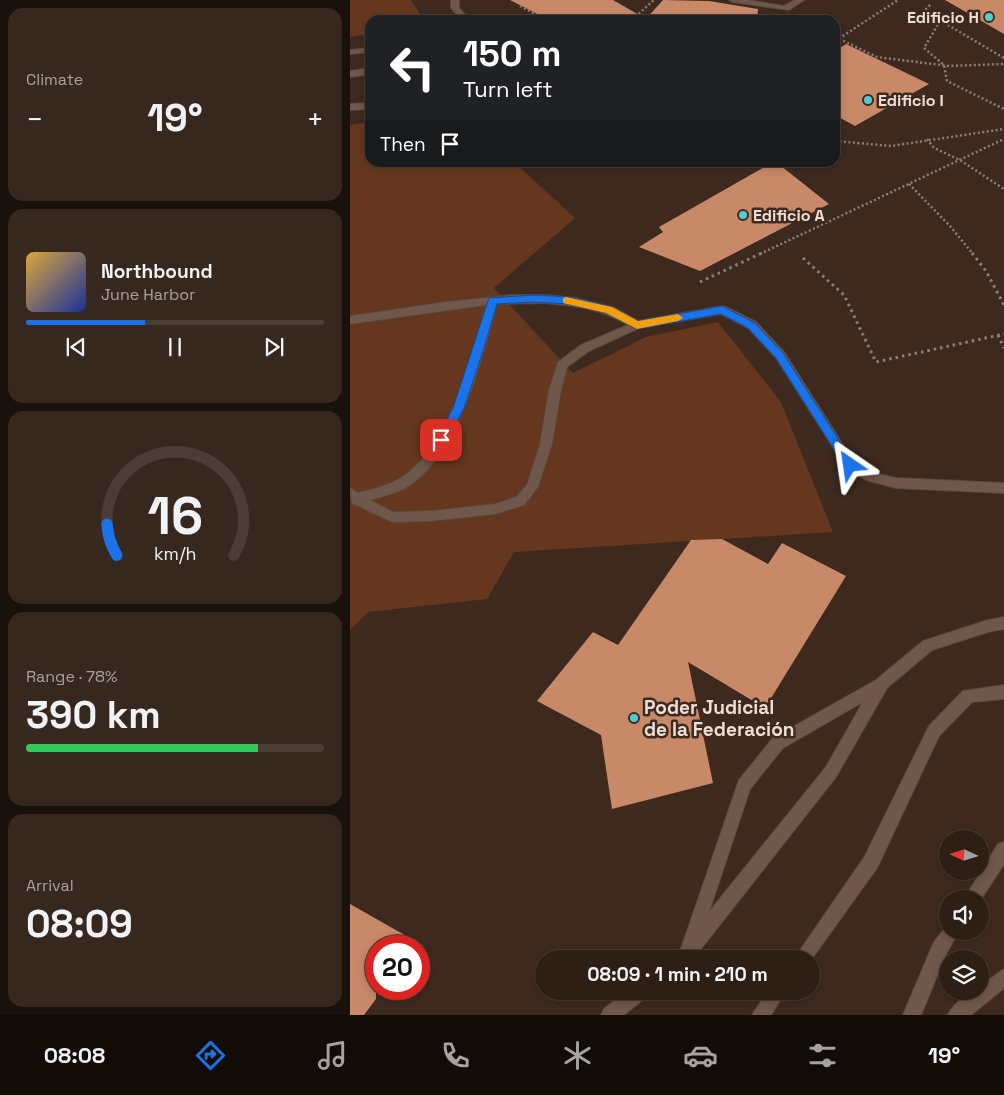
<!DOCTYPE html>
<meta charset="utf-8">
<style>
:root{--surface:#2e1f16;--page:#36271f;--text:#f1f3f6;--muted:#a7a2a1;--line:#493d35;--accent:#1a73e8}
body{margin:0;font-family:"Space Grotesk",sans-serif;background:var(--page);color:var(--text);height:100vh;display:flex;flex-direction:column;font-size:19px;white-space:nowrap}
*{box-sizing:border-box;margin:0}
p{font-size:16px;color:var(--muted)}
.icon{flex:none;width:28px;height:28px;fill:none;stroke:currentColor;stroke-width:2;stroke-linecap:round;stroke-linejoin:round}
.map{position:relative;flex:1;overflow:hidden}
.details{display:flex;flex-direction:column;gap:8px;padding:8px;background:#19110c;width:350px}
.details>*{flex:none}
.top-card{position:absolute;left:15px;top:15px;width:475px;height:152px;border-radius:15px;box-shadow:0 2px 8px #0003,0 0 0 1px var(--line);background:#202124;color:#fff;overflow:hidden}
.needle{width:32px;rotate:274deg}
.controls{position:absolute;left:589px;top:830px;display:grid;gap:10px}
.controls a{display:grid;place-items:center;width:50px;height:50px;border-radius:50%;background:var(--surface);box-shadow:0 2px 8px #0003,0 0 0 1px var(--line);font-size:25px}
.speed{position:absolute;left:15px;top:935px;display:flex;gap:10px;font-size:25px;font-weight:700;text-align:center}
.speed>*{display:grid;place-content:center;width:65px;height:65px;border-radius:50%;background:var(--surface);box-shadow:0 2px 8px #0003,0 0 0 1px var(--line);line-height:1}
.speed .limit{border:8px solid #d22;background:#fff;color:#111}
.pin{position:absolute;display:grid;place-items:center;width:42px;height:42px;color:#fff;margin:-21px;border-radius:10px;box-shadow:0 2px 8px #0006}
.me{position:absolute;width:55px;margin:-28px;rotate:328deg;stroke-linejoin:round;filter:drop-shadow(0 0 4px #0008)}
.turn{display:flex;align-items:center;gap:18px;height:105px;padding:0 15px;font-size:22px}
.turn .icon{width:65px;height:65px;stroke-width:2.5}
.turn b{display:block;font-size:35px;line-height:42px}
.then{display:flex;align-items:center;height:48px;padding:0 15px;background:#0003;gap:10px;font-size:19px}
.big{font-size:38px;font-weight:600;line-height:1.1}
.details .widget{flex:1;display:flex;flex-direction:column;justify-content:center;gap:8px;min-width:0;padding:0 18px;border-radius:15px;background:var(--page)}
.details .dial{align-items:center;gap:0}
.dial svg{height:130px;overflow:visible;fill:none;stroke:var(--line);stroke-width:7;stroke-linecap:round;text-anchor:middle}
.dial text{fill:var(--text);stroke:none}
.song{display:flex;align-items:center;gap:15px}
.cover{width:60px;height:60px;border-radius:8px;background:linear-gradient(135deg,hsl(40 70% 55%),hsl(230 70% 35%))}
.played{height:5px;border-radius:2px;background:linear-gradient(90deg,var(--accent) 40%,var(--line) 40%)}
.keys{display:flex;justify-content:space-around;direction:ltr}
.heat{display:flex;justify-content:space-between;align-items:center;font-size:28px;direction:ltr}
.charge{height:8px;border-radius:4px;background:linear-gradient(90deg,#34c759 78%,var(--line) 0)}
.trip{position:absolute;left:185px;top:950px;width:285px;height:50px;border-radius:25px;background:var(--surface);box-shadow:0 2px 8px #0003,0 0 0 1px var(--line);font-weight:600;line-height:50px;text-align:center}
.dock{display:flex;height:80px;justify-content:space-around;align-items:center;background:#120c09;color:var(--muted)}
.dock .icon{width:35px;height:35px}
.dock .selected{color:var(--accent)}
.dock b{font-size:22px;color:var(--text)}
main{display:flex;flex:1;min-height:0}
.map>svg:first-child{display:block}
.green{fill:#65371e}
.building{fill:#c88969}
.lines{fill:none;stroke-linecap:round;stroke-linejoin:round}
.minor-casing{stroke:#59473d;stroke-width:2}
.path-far1{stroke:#907e75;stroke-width:2.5;stroke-dasharray:2 2.5;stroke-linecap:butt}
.path{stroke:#907e75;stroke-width:3;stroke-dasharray:2.5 4;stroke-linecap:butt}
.minor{fill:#70574b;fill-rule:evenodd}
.route{fill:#1a73e8;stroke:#114b97}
.slow{fill:#f59e0b}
.poi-dot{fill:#52ccd1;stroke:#3e291e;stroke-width:2}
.labels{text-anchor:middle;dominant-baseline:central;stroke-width:5;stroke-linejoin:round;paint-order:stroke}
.far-poi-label{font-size:16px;font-weight:bold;fill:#eddfd7;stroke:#3e291e;text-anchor:start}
.poi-label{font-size:19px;font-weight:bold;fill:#eddfd7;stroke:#3e291e;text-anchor:start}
</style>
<main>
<section class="details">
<div class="widget"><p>Climate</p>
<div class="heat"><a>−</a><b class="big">19°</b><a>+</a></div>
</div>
<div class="widget">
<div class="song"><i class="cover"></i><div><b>Northbound</b><p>June Harbor</p></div></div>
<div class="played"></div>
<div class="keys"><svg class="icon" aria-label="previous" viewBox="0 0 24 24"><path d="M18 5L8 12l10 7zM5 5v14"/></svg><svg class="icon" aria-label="pause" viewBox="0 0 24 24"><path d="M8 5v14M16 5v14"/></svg><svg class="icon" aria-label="next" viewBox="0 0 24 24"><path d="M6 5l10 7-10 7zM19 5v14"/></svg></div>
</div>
<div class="widget dial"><svg viewBox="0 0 100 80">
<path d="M14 69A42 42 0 1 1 86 69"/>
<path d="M14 69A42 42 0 0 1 8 50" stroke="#1a73e8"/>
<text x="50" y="56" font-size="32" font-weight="700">16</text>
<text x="50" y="72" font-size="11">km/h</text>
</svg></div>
<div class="widget"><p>Range · 78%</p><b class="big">390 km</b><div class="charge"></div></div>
<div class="widget"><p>Arrival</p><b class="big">08:09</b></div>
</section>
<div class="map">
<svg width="654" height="1015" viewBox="0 0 654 1015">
<rect width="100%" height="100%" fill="#3e291e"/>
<g class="green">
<path d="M0,0H61L74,20H20V34L0,37Z"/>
<path d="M20,122V162L165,163L225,218L144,288L223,373L296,337L368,322L431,402L483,532L164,552L137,599L18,612L0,630V125Z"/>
</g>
<g class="building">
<path d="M160,0H263L296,19L313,0L359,1L408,9L407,20H199Z"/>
<path d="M595,0H654V34Z"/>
<path d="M496,44L579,84L505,126L485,115V51Z"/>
<path d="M423,162H426L479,204L350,271L289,247L313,232L309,227Z"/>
<path d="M372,539L418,564L432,543L496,576L415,708L338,662L363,783L262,809L251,735L187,701L243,632L268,645L341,540Z"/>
<path d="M0,904L74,946H26V999L14,1015H0Z"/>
</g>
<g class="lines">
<g class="minor-casing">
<g id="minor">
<path d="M101,0H109V8L120,20H112L101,8Z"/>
<path d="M379,0H398L434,6L445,0H454L439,10L383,2Z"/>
<path d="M20,48V52L0,54V50Z"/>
<path d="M20,68V74L0,77V71Z"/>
<path d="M20,103V109L0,110V104Z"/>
<path d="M162,295H194L226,298L265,308L288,321L372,306L376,307L406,322L434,352L504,462L523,473L546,478L654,483V493L546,488L516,480L496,468L426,358L398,328L371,314L289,328L239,351L217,367L211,390L202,444L188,487L174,505L145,514L81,521L42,522L2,503L0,488L8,493C24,489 41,485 55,475C102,441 121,359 136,305L0,324V316L96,302ZM194,303C226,306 249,308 278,325L231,345L208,362L199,390L190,444L177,485L166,497L145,504L81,511L43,512L20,500C35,496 51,492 63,483C110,449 132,358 147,304Z"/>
<path d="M654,617V629L638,632L582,650L537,688L486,777L343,959H324L332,946L389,780L423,738L526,680L573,641L638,620ZM513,702L476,767L359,912L400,789L433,748Z"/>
<path d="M654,685V699L622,702L589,736L527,868L461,960L444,959L515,856L579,726L613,691Z"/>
<path d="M654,842V864L630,901V899H614L648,844Z"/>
<path d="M598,924V931H609L596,954L571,1015H553L584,942Z"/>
<path d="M654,969V988L621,1015H598C603,1004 619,991 630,991V986Z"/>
<path d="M276,991H298L296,997L274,1015H251L254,1009Z"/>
<path d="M418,991H436L421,1015H402Z"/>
</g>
</g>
<g class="path-far1">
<path d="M580,5L574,11L654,58"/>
<path d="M170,6L196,20"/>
<path d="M282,20L304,0"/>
<path d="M590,21L574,48L594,65L597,81L654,109"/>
<path d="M485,37L527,57L599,66L654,64"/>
<path d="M485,41L548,0"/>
<path d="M577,139L584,148L610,160L654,189"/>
<path d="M485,141L541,146L654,129"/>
<path d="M559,184L600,226L623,254"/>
<path d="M410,254L654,139"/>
</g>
<g class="path">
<path d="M622,253L636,271L654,305"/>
<path d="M453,258L494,295L526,362L654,334"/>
<path d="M350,282L412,253"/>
<path d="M648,335L654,348"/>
</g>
<use href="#minor" class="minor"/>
</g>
<path class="route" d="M185,295L218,297L259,306L288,321L372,306L405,323L433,353L503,462L505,465L503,468H496L426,358L398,328L371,314L287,329L256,313L218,304L185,302L147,304L132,354L114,408L95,443H87L86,440L103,408L139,298Z"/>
<path class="slow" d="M216,297L262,307L288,321L328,314L333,318L328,321L287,329L256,313L213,303V298Z"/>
<g class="poi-dot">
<circle cx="639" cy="17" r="5"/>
<circle cx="518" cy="100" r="5"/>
<circle cx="393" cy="215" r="5"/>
<circle cx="284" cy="718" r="5"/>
</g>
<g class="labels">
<g class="far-poi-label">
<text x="629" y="17" text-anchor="end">Edificio H</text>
<text x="528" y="100">Edificio I</text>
<text x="403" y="215">Edificio A</text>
</g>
<g class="poi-label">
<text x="294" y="707">Poder Judicial<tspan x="294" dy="22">de la Federación</tspan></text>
</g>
</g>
</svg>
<div class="controls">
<a><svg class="needle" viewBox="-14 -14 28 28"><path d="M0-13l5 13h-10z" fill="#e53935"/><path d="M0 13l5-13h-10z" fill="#a7a2a1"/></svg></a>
<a><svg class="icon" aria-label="sound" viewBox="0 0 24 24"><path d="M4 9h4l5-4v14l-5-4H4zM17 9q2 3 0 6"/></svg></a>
<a><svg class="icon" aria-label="layers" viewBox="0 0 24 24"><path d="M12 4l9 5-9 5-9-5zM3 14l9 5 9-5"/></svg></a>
</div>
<div class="speed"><div class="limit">20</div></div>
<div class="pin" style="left:91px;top:440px;background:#d93025"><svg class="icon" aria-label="arrive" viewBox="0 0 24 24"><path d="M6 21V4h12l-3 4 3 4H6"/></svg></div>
<svg class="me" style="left:500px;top:465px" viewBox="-20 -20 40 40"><path d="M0-17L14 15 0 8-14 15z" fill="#1a73e8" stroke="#fff" stroke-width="4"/></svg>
<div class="trip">08:09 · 1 min · 210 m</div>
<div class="top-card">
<div class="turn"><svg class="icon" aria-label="left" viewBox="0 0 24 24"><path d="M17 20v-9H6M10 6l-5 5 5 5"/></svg><div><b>150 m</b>Turn left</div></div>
<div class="then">Then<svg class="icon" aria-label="arrive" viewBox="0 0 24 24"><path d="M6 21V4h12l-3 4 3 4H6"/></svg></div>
</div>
</div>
</main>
<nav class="dock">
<b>08:08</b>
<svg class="icon selected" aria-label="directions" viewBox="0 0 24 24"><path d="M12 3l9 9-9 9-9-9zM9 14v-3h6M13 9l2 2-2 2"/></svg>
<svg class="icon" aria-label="music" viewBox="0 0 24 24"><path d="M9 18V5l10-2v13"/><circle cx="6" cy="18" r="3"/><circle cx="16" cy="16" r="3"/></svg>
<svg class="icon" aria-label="phone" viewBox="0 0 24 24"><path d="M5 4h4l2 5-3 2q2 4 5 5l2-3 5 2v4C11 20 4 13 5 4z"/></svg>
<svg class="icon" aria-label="climate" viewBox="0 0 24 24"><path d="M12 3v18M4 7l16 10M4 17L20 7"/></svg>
<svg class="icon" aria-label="car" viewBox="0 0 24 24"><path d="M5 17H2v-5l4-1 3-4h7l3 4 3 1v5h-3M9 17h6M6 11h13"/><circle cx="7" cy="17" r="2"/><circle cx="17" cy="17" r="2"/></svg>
<svg class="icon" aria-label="filters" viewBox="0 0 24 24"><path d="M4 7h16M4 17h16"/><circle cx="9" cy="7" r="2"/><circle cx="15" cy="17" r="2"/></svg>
<b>19°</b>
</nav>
